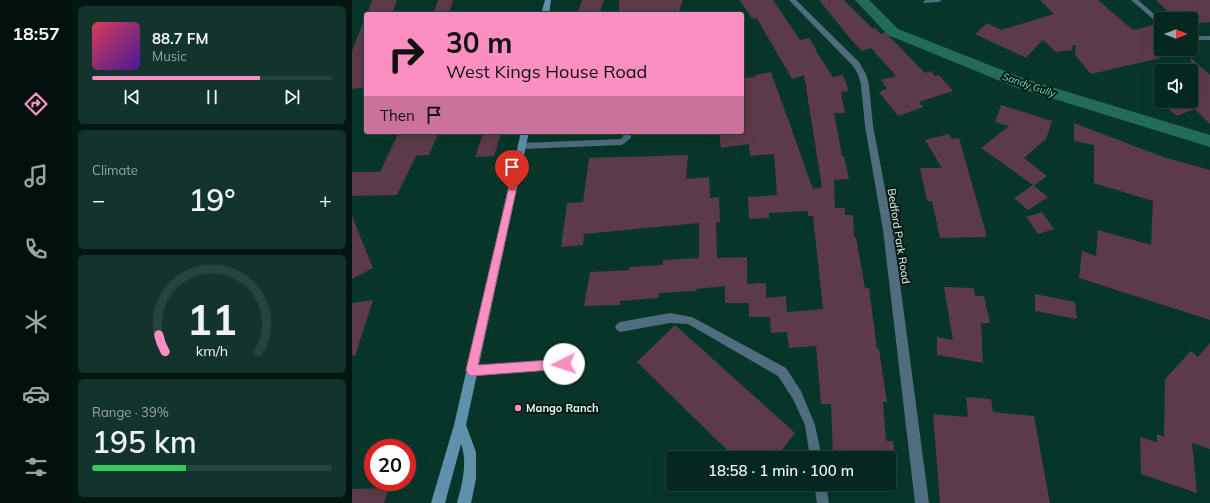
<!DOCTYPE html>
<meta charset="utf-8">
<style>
:root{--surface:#042820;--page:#12342d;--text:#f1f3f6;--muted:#97a6a5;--line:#25443e;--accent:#fc8fc1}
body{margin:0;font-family:Mulish,sans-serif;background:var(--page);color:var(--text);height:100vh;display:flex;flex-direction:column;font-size:15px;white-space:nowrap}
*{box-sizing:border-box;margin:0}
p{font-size:13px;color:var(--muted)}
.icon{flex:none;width:22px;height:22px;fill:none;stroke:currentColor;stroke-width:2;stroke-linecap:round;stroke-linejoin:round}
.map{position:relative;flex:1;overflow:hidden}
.sheet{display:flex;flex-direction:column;gap:6px;padding:6px;background:#021612;width:280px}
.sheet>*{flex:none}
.hud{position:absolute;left:12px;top:12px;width:380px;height:122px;border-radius:4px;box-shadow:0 4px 16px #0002,0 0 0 1px var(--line);background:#fc8fc1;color:#111;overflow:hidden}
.needle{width:26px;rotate:90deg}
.tools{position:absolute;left:802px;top:12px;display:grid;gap:8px}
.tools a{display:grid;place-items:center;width:44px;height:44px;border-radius:4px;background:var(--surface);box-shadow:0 4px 16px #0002,0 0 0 1px var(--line);font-size:20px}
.speed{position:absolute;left:12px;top:439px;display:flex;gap:8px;font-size:20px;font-weight:700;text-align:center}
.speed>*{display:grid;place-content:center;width:52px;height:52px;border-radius:50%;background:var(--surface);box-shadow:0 4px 16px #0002,0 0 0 1px var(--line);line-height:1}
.speed .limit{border:6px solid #d22;background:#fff;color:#111}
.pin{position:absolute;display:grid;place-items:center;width:34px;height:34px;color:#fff;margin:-41px -17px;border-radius:50% 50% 50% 0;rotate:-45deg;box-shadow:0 0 4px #0007}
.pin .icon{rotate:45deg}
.me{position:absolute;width:44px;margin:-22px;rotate:266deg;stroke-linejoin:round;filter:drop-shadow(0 0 3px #0008)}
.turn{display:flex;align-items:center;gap:14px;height:84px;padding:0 16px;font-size:18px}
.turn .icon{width:52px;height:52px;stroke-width:2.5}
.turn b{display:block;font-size:28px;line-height:34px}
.then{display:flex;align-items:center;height:38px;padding:0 16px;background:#0003;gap:8px;font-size:15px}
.big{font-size:30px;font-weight:600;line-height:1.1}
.sheet .card{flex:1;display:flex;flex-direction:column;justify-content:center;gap:6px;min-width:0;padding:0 14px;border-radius:6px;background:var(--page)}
.sheet .dial{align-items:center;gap:0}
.dial svg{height:104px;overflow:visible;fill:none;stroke:var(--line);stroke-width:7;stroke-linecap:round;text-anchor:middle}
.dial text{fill:var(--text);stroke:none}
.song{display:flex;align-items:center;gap:12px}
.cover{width:48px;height:48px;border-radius:6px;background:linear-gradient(135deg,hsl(350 70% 55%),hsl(260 70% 35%))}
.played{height:4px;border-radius:2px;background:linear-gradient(90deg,var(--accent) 70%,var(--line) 70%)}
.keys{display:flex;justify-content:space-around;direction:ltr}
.heat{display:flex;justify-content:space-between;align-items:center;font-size:22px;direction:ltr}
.charge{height:6px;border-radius:3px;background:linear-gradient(90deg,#34c759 39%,var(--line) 0)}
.trip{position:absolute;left:314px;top:451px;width:230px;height:40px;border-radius:4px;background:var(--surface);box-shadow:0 4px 16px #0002,0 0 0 1px var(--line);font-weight:600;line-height:40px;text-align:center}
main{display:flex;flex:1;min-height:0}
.tab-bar{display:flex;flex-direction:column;width:72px;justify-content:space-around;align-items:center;background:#02100d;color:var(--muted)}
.tab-bar .icon{width:28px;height:28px}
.tab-bar .active{color:var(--accent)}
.tab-bar b{font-size:18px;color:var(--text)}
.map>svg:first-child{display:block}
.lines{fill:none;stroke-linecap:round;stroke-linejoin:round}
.canal{fill:#236c58;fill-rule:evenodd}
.building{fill:#5d3a49}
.service{fill:#4f6d7e;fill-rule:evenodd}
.minor{fill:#4f6d7e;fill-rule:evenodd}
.secondary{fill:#5f91ab;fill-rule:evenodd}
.route{fill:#fc8fc1;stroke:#a45d7d}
.poi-dot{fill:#fc8fc1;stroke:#081a14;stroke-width:1.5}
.labels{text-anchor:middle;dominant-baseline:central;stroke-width:4;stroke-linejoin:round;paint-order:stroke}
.far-water-label{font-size:10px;font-style:italic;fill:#65e7c3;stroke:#081a14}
.street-label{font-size:11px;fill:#e0f7ef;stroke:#081a14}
.poi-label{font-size:11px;font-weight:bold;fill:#e0f7ef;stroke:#081a14;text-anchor:start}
</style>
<main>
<nav class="tab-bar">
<b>18:57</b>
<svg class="icon active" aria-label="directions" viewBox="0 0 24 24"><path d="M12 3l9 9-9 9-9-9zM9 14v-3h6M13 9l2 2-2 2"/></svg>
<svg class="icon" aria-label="music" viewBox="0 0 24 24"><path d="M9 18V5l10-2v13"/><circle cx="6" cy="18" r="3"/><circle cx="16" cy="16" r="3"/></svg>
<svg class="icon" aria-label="phone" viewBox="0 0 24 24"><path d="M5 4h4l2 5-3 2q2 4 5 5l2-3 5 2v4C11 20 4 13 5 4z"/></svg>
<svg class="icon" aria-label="climate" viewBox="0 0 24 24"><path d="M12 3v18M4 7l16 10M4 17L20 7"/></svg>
<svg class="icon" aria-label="car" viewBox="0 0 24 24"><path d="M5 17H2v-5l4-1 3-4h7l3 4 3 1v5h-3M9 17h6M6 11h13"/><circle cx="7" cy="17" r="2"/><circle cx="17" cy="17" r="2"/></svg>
<svg class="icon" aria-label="filters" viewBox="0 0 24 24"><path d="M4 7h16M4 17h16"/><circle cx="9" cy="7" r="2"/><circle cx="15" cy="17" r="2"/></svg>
</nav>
<section class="sheet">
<div class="card">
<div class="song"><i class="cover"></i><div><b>88.7 FM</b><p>Music</p></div></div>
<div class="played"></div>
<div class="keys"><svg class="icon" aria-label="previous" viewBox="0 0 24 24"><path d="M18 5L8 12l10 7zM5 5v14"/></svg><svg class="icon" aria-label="pause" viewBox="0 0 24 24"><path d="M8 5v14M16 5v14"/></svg><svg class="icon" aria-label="next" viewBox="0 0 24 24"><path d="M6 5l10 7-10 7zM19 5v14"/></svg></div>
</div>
<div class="card"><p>Climate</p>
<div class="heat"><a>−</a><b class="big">19°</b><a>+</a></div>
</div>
<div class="card dial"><svg viewBox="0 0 100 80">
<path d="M14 69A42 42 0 1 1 86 69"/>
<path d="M14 69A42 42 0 0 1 9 56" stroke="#fc8fc1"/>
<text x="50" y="56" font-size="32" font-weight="700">11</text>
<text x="50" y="72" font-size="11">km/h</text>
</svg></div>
<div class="card"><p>Range · 39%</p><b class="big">195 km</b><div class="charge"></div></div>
</section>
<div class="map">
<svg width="858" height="503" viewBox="0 0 858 503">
<rect width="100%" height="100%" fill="#06362a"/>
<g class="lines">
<path class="canal" d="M503,0H517L546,29L673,79L858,135V147L663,87L536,35Z"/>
</g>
<g class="building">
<path d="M20,0H45L40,14H15Z"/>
<path d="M86,0H101L97,14H81Z"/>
<path d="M230,0H252L247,14H225Z"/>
<path d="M267,0H331L326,14L267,12Z"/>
<path d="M388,0H421L448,40L457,38L465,51H464L481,77L491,75L497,91L489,92L493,113H482L490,156H492L497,179L482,180L483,208H493V215H501L502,237H504L513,288H517L525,349H527L535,402H531L534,441H541L543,458H481L479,404H469L464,346L437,348L435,332L419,333L418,317H397V303H373V286L344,289V291L307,293L306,298L268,301V305L232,306L238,272L277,270V267L311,265V260L347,258V223L232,234L231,245L209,247L215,203L231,202L237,158L336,155L334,179L357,177L358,198L367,197L368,222H364L365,258L395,257V284L414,283V298L434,296L435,312L471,309L461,216H456V211L417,213V218L397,219L396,197L425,195L422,154L398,156L397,144L369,148L367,132H390V78L403,77V75L419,72L461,189L470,187L452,75L440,79L407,22L404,18L400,19Z"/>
<path d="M467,0H492L521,29L523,28L529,34L533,32L573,73L579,71L583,76L587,75L601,91L567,102L571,107L546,116L527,92L535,89L529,80L544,76L519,48L510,51L501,42Z"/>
<path d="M688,0H746L781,30L802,25L809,32V58L739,74L723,55L724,46L721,45L720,50L704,52L691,40L674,58L623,34L635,23L649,30L702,14Z"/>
<path d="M804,0H858V22L839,24V19H823Z"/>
<path d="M13,17L14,87L0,89V51Z"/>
<path d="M839,58L858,75V124L843,109L825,116L806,100L839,101Z"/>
<path d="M649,105L700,121L694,139L672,158L695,176L682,186L696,197L676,210L662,198L681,185L629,148L657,126L643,122Z"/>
<path d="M722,123L811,157L858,170V320L727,278L730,251L744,256L746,230L799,245L801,201L742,183V145L722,141Z"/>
<path d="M47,132H87L77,155L64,156L45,195L0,196V172H28Z"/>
<path d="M131,134H149L142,156L123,157Z"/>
<path d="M597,134L600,139L607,138L635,237L588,238L580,201H575L568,168H590L573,140Z"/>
<path d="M690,212L702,229L686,234L674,217Z"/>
<path d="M0,216L21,268L0,279Z"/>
<path d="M592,287L622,288L623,296H632L638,323H629L631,363L585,355V337L601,340Z"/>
<path d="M683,294L723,302L725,319L683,311Z"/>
<path d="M21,300L3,356L0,355V303Z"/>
<path d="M323,325L443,433L424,458H383L285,362Z"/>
<path d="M858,343V449L840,443L845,493L789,474L788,437L805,442V434L812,437L813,379L839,351L846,357Z"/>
<path d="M614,397L639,399L641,412L682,416L698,503H588L581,414L616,417Z"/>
<path d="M37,488L32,503H0V489Z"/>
</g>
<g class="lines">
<g class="service">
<path d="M271,132H279V138L270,145L170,149L166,146L170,143L268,139L271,137Z"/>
<path d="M318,313L340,317L434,368L449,391L463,425L470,458H458L453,425L441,399L426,376L336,324L318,323L268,332L265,330L263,327L265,324L268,322Z"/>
<path d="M212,359L216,360L217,364L216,368L212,369L119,376L115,375L114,371L115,367L119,366Z"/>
<path d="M462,484H474L477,503H465Z"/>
</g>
<g class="minor">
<path d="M437,0H444L507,62L514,74L517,85L521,126L541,230L577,503H563L531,230L513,126L509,85L506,74L501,66Z"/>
<path d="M574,0H590L587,2L572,3L571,2Z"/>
<path d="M779,0H786L809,20V26Z"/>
<rect x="839" y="36" width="19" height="4"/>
</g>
<g class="secondary">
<path d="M193,0H199L197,14H189Z"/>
<path d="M169,132H177L114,425L124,452V479L119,503H105C110,484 116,463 109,444L93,503H79L102,425Z"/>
</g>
</g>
<path class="route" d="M160,188L164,191L126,365L212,359L215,360L217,364L215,368L212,369L119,376L116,374L114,370L156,191Z"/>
<circle class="poi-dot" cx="166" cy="408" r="4"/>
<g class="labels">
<g class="far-water-label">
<text transform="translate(677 85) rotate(19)">Sandy Gully</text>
</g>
<g class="street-label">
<text transform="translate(547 236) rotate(81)">Bedford Park Road</text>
</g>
<g class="poi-label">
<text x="174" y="408">Mango Ranch</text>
</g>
</g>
</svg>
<div class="tools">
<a><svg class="needle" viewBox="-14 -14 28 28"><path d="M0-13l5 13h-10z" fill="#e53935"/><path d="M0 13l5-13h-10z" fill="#97a6a5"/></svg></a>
<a><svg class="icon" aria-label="sound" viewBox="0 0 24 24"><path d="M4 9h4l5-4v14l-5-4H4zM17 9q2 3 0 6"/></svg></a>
</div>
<div class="speed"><div class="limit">20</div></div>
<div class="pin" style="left:160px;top:191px;background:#d93025"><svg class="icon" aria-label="arrive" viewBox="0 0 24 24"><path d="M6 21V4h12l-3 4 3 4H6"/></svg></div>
<svg class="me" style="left:212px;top:364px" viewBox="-20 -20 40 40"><circle r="19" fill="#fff"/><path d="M0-13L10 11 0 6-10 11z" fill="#fc8fc1"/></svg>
<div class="trip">18:58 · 1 min · 100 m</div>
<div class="hud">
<div class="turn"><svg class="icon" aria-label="right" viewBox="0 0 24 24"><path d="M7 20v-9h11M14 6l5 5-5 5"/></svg><div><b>30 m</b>West Kings House Road</div></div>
<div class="then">Then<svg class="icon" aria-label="arrive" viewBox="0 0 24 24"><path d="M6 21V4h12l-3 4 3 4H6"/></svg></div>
</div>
</div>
</main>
